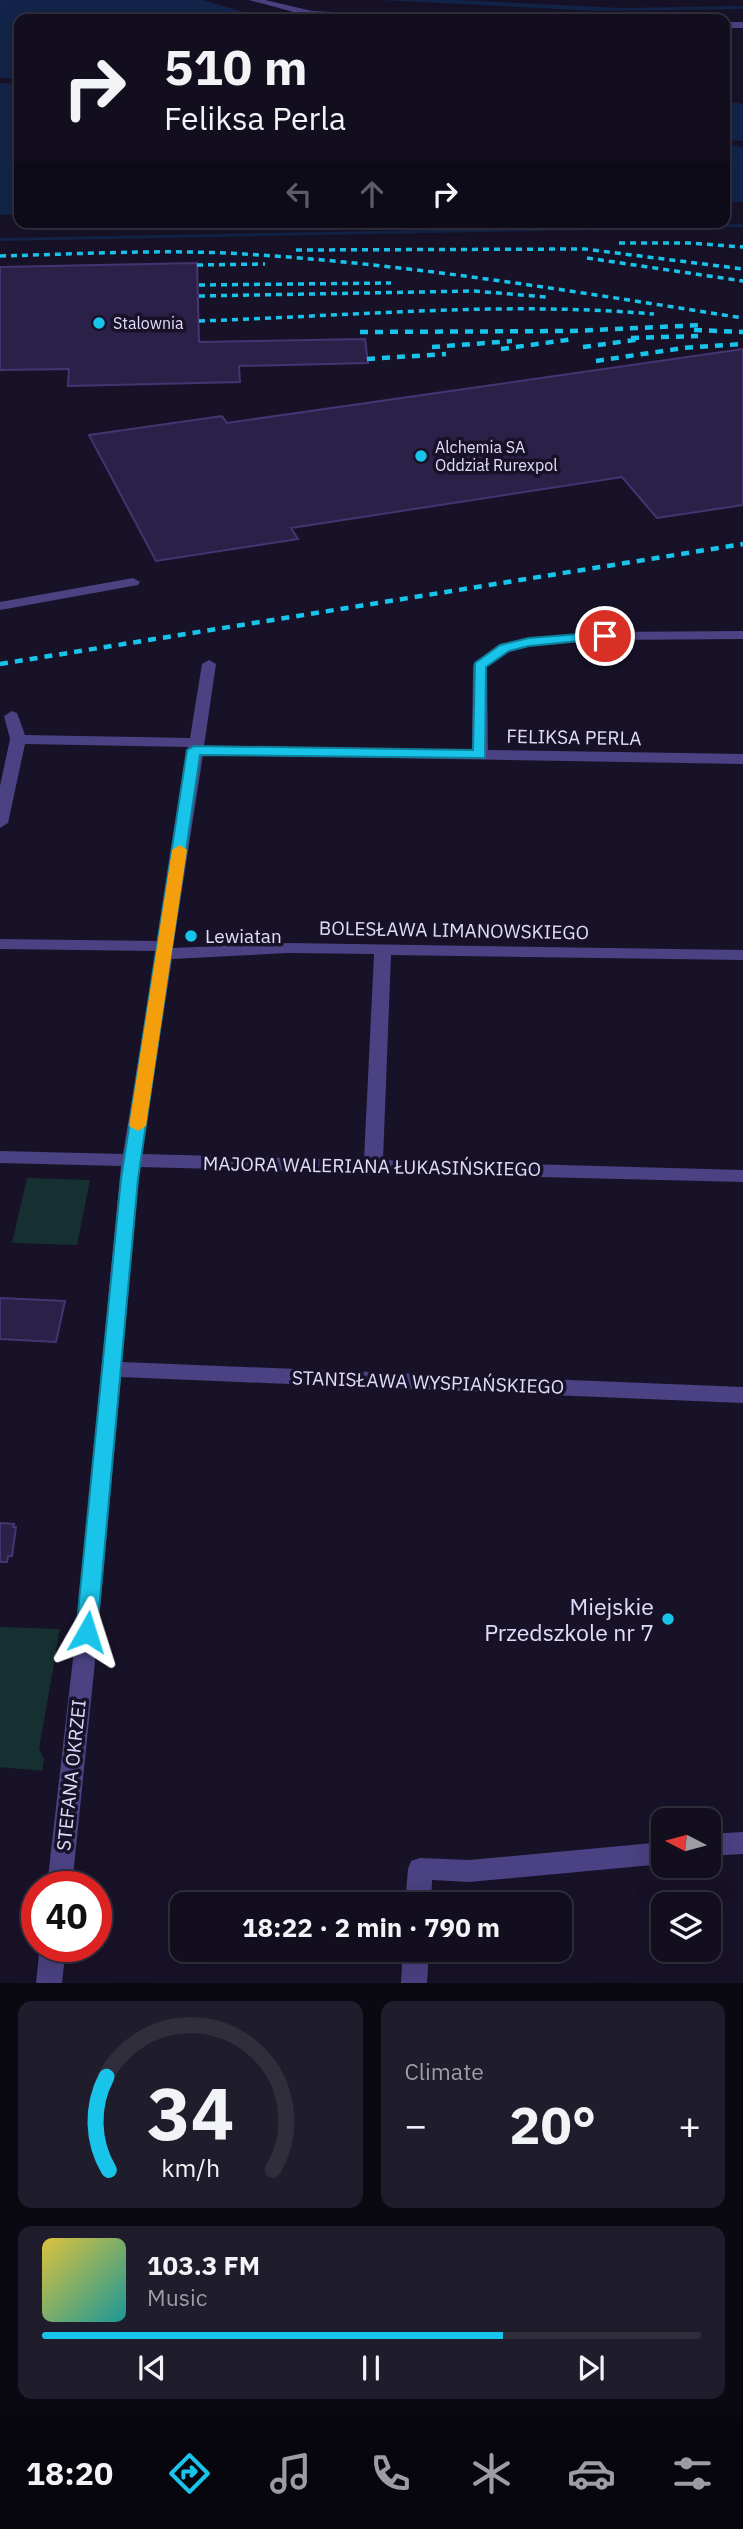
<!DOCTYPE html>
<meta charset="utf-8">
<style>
:root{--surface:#120e1e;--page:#1f1c2b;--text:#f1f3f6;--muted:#9c9ca4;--line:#312e3c;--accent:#19c4eb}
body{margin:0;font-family:"IBM Plex Sans",sans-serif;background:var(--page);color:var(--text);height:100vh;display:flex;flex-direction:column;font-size:26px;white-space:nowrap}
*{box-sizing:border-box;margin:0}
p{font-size:23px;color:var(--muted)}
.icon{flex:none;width:38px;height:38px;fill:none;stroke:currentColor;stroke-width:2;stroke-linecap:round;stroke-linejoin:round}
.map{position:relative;height:1983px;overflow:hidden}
.sheet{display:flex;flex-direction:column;gap:18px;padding:18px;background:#0a0810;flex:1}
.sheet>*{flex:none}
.banner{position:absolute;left:14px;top:14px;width:716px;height:214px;border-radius:14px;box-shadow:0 7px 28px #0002,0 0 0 2px var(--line);background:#120e1e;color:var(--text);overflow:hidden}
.needle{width:46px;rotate:276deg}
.buttons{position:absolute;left:651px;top:1808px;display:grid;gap:14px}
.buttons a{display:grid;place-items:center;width:70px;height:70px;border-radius:14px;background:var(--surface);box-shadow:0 7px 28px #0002,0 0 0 2px var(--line);font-size:35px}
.speed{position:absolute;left:21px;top:1871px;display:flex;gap:14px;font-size:35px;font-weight:700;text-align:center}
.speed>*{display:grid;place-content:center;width:91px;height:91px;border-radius:50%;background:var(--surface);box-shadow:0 7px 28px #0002,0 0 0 2px var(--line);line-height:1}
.speed .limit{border:10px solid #d22;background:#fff;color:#111}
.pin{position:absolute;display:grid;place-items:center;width:60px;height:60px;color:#fff;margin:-30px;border:4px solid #fff;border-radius:50%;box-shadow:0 2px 7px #0007}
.me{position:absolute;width:77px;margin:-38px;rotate:6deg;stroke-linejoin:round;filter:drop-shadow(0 0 5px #0008)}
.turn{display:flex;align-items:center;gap:24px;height:147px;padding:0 35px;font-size:32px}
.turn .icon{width:91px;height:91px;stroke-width:2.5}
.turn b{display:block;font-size:49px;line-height:60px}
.lanes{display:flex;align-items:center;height:66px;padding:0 35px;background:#0003;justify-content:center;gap:35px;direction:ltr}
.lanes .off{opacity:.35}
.big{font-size:52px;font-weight:800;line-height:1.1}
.sheet .widget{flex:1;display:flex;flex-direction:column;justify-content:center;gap:10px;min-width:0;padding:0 24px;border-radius:14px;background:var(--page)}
.sheet .dial{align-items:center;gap:0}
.dial svg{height:182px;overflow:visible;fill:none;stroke:var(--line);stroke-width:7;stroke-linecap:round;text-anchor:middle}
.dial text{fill:var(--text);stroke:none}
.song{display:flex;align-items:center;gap:21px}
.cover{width:84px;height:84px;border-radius:10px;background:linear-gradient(135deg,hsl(50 70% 55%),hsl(180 70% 35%))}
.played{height:7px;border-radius:4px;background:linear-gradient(90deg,var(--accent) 70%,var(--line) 70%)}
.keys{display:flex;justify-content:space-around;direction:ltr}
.heat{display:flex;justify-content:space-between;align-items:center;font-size:38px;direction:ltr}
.sheet .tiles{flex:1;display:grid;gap:18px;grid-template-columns:1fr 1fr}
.widget:last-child{grid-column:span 2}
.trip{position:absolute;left:170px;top:1892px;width:402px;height:70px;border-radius:14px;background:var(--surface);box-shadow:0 7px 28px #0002,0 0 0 2px var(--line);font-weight:800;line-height:70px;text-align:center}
.tab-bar{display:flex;height:112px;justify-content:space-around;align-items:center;background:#07060c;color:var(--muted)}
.tab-bar .icon{width:49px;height:49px}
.tab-bar .current{color:var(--accent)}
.tab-bar b{font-size:32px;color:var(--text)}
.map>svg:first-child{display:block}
.green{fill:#163031}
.water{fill:#13244a}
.building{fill:#2b2047;stroke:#453471;stroke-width:2}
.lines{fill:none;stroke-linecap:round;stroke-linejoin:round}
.minor{fill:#4a4282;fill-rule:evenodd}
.rail-far1{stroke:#19c4eb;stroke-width:3.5;stroke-dasharray:6 5;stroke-linecap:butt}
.rail{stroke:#19c4eb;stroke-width:4.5;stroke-dasharray:8 7;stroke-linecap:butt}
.route{fill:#19c4eb;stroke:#107f99;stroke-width:2}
.slow{fill:#f59e0b}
.poi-dot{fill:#19c4eb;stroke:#181228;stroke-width:2.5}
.labels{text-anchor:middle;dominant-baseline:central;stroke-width:7;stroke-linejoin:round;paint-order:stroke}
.far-poi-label{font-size:16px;fill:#e2dcfc;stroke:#181228;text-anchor:start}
.street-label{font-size:19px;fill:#e2dcfc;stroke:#181228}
.poi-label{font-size:19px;fill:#e2dcfc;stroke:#181228;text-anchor:start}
.near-poi-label{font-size:23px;fill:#e2dcfc;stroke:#181228;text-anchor:end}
</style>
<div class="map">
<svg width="743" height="1983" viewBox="0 0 743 1983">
<rect width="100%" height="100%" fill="#181228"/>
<g class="green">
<path d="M27,1178L90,1180L77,1245L12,1243Z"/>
<path d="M0,1627L60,1629L39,1749L44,1759L42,1771L0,1767Z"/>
</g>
<g class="water">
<path d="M0,0H203L267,19H19V79L0,78Z"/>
<path d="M380,0H457L621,8L743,6V9L596,11Z"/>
<path d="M0,83L19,84V214L0,215Z"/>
<path d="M725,101L743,104V141L725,140Z"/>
<path d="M725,145L743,147V202H725Z"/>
<path d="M743,224V227L0,241V238Z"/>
</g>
<g class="building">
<path d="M197,263L199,342L365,339L368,363L239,366L240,382L68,386L69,369L0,370V267Z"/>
<path d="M743,349V505L657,518L622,477L291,528L298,539L156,561L89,435L222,416L227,423Z"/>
<path d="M0,1298L65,1301L56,1342L0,1339Z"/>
<path d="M0,1523L14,1524L13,1527H16L12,1556H8L7,1562H0Z"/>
</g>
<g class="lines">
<g class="minor">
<path d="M249,0H265L312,11L422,16L427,19L312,17Z"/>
<rect x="724" y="22" width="19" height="6"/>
<path d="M133,578L140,582L138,585L0,610V602Z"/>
<path d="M743,631V639L605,640L529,646L509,651L487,667L488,750L743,754V764L203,755L173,948L289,943L743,950V960L391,955L383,1160L743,1170V1182L140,1167L122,1362L743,1387V1403L121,1377L98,1632L72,1886H47L76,1632L121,1166L0,1163V1151L123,1154L156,951L0,949V939L157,941L188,747L25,744L8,823L0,828V786L10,739L4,716L12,711L17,713L25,735L190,738L202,664L209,660L216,664L204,746L472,750L473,665L499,645L529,638L605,632ZM289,953L374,954L364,1160L142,1154L172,959Z"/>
<path d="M743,1832V1854L709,1856V1834Z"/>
<path d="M663,1842V1864L469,1882L432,1880L431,1904H405L408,1869L411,1861L420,1858L469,1860Z"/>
<path d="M40,1946H66L62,1983H36Z"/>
<path d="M403,1950H429L427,1983H401Z"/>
</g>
<g class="rail-far1">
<path d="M619,243H689L743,247"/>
<path d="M296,250L585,249L743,269"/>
<path d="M0,256C81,254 163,249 244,254C411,264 577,292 743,318"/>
<path d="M587,258L743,281"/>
<path d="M197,265L265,264"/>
<path d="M199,285L391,283"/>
<path d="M199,296L474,291L546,297"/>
<path d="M199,321C351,316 502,301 654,314"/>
</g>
<g class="rail">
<path d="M694,330L743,332"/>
<path d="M360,332L572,331L703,325"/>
<path d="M631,338L698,336"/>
<path d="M432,347L512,341"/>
<path d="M583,347L642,339"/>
<path d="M501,349L574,339"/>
<path d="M367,359L446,354"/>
<path d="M596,361L683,348L743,344"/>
<path d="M0,664L743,544"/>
</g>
</g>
<path class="route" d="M605,632L612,636L610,638L529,646L509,651L486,667L485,758L200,755L138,1179L97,1632L94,1638L87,1640L79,1638L76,1632L121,1179L187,750L194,746L473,750L475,663L500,645L529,638Z"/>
<path class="slow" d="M180,845L187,850L146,1126L138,1131L129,1126L172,850Z"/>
<g class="poi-dot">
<circle cx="99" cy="323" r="7"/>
<circle cx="421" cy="456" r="7"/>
<circle cx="191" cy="936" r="7"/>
<circle cx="668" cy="1619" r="7"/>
</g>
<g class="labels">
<g class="far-poi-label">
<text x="113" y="323">Stalownia</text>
<text x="435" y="447">Alchemia SA<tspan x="435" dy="18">Oddział Rurexpol</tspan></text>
</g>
<g class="street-label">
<text transform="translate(574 737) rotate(1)">FELIKSA PERLA</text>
<text transform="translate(454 930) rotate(1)">BOLESŁAWA LIMANOWSKIEGO</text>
<text transform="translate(372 1166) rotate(1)">MAJORA WALERIANA ŁUKASIŃSKIEGO</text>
<text transform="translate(428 1382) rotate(2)">STANISŁAWA WYSPIAŃSKIEGO</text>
<text transform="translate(71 1775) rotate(-84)">STEFANA OKRZEI</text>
</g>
<g class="poi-label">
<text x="205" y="936">Lewiatan</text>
</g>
<g class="near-poi-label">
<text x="654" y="1606">Miejskie<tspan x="654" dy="26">Przedszkole nr 7</tspan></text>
</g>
</g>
</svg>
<div class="buttons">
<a><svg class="needle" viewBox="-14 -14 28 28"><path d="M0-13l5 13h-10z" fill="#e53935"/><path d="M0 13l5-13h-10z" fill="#9c9ca4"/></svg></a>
<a><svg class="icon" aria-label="layers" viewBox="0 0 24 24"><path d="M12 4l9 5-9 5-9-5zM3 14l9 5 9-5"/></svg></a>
</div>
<div class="speed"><div class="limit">40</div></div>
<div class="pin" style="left:605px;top:636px;background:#d93025"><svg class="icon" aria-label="arrive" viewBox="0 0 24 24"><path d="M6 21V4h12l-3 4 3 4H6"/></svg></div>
<svg class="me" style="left:87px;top:1632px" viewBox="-20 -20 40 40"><path d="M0-17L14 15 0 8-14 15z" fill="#19c4eb" stroke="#fff" stroke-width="4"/></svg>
<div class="trip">18:22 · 2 min · 790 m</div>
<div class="banner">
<div class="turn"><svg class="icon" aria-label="right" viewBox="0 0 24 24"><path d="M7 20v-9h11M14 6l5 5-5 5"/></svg><div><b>510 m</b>Feliksa Perla</div></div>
<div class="lanes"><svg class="icon off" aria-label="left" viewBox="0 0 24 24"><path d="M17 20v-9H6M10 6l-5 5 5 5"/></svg><svg class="icon off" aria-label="ahead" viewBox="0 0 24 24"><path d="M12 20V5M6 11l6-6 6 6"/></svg><svg class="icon" aria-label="right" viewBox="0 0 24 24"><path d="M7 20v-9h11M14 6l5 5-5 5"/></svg></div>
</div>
</div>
<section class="sheet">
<div class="tiles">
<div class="widget dial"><svg viewBox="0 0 100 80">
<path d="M14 69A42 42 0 1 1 86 69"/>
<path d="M14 69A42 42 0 0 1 13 28" stroke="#19c4eb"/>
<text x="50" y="56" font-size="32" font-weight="700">34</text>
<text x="50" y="72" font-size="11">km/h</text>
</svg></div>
<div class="widget"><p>Climate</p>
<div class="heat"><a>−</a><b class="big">20°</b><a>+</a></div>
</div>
<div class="widget">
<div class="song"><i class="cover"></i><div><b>103.3 FM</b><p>Music</p></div></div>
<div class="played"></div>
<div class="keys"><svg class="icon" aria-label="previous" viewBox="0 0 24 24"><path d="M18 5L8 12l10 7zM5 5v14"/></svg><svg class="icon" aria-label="pause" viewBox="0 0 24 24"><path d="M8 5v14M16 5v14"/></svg><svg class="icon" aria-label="next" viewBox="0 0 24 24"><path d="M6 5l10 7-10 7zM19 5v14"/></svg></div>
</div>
</div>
</section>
<nav class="tab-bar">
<b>18:20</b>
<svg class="icon current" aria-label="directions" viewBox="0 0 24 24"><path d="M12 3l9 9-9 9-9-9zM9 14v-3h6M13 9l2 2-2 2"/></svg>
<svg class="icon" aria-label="music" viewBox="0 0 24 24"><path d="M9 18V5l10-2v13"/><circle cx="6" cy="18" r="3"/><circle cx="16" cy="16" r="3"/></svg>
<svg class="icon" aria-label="phone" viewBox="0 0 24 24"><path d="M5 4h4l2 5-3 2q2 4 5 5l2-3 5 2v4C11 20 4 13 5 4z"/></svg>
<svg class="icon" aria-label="climate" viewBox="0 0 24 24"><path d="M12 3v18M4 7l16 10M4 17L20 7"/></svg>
<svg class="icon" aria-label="car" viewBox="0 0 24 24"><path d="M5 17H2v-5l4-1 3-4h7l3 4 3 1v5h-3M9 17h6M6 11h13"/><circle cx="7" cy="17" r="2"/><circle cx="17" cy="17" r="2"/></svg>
<svg class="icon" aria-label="filters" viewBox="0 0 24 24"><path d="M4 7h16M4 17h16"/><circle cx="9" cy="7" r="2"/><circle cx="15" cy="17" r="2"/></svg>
</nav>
